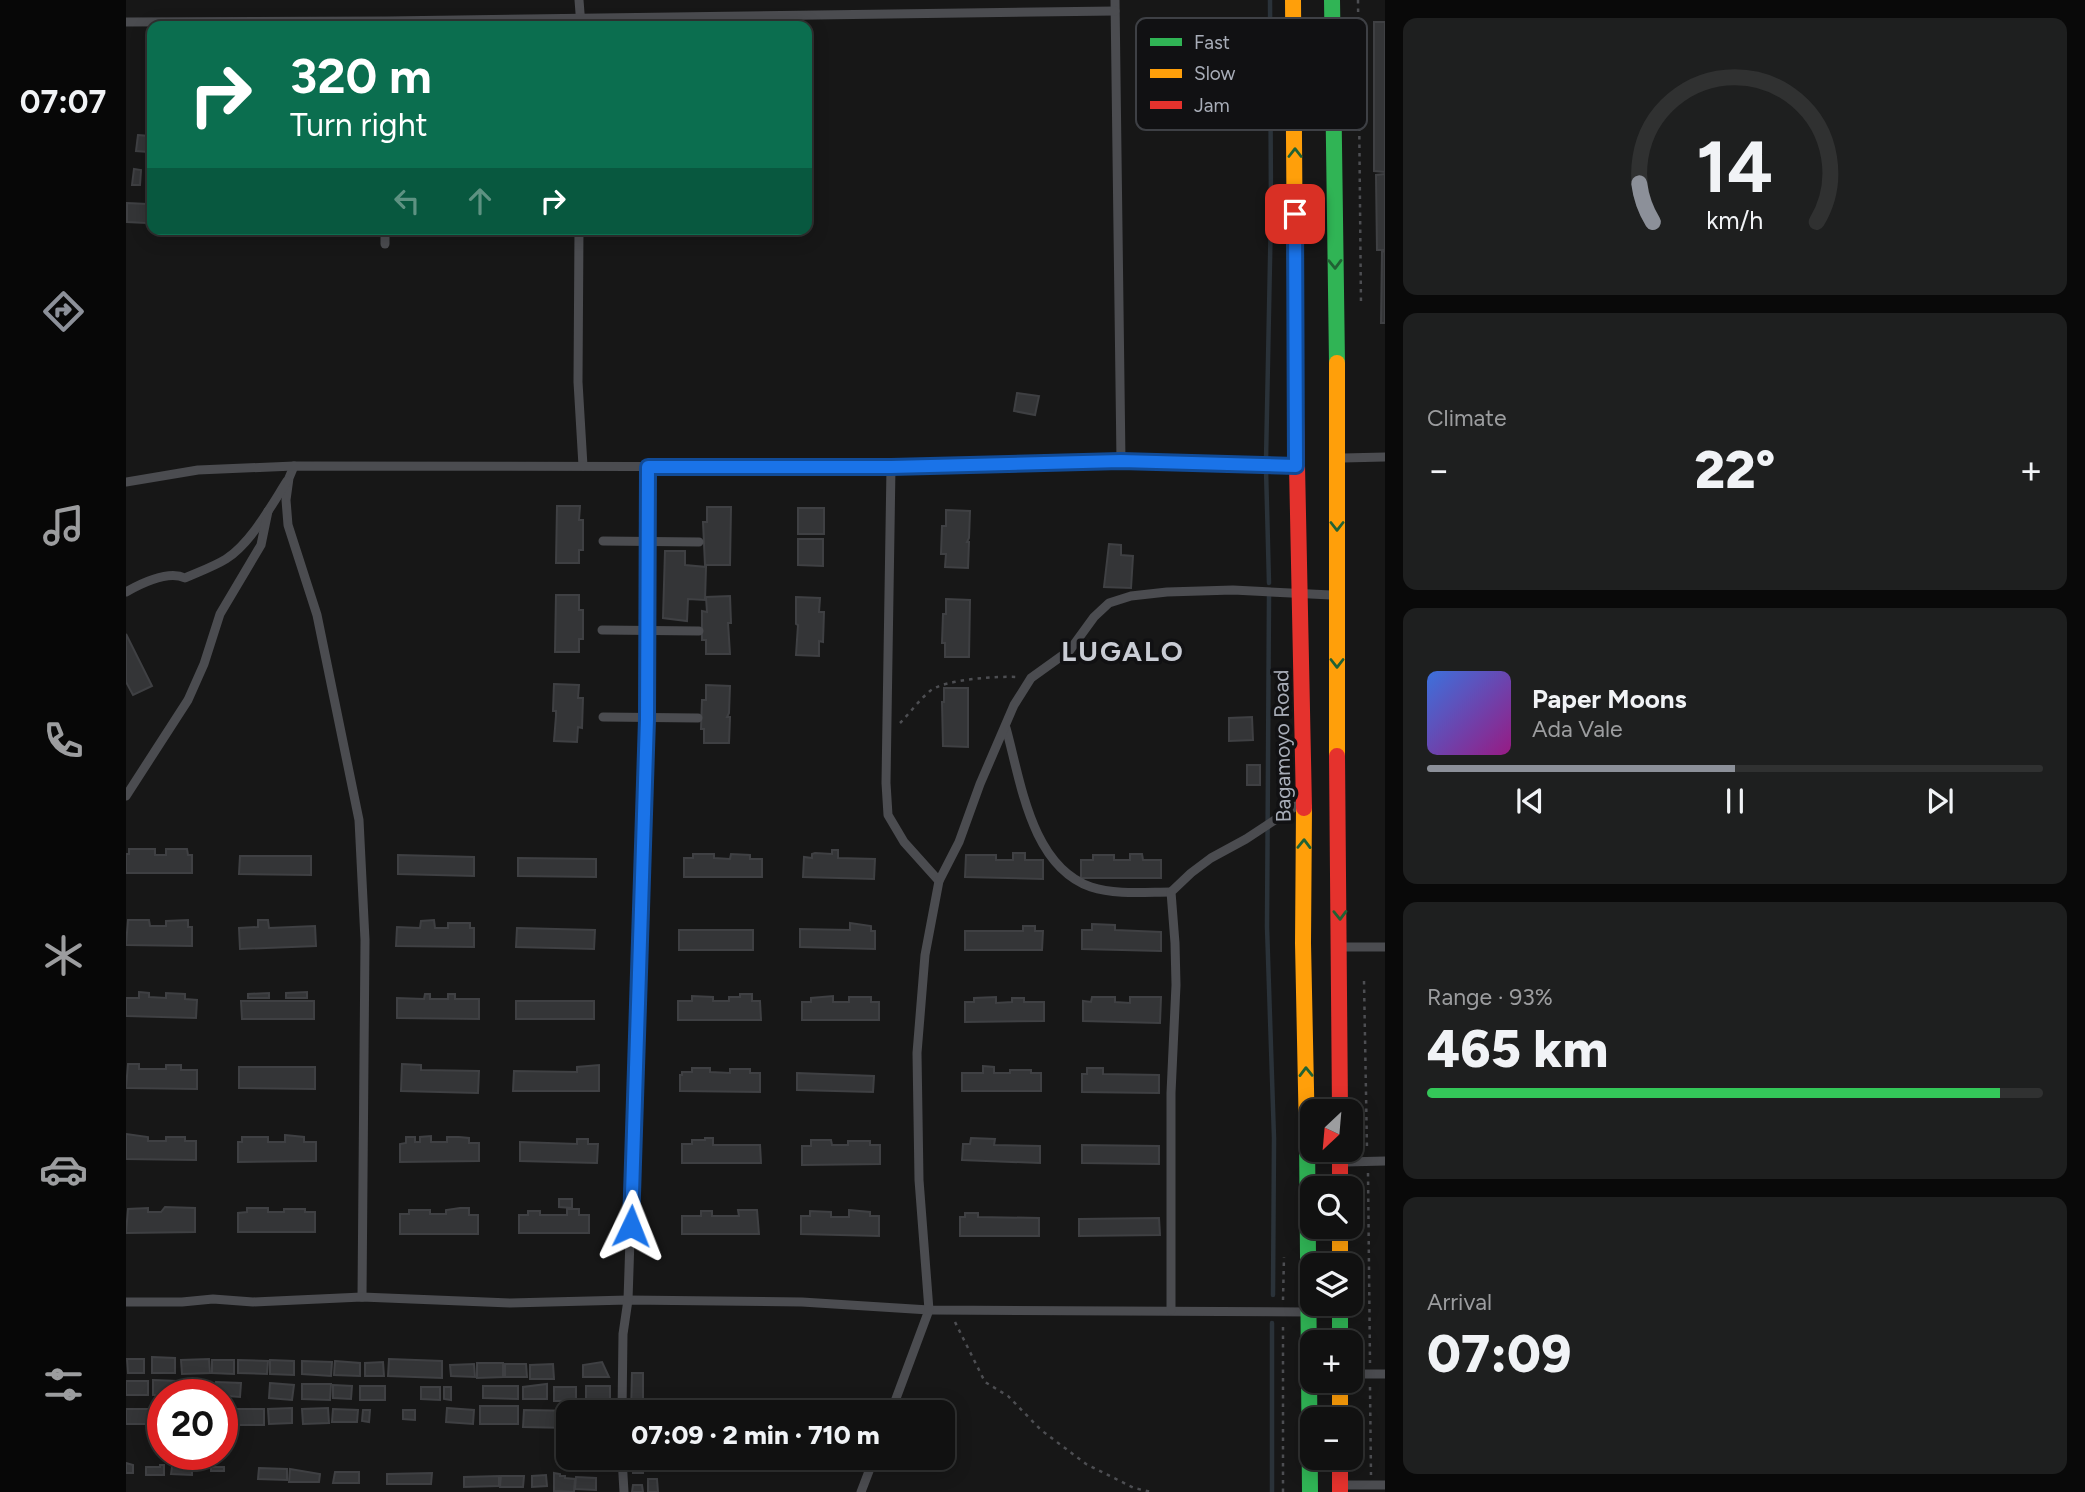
<!DOCTYPE html>
<meta charset="utf-8">
<style>
:root{--surface:#111;--page:#1e1f1f;--text:#f1f3f6;--muted:#9c9d9f;--line:#303131;--accent:#8c9099}
body{margin:0;font-family:Figtree,sans-serif;background:var(--page);color:var(--text);height:100vh;display:flex;flex-direction:column;font-size:26px;white-space:nowrap}
*{box-sizing:border-box;margin:0}
p{font-size:23px;color:var(--muted)}
.icon{flex:none;width:38px;height:38px;fill:none;stroke:currentColor;stroke-width:2;stroke-linecap:round;stroke-linejoin:round}
.map{position:relative;flex:1;overflow:hidden}
.sheet{display:flex;flex-direction:column;gap:18px;padding:18px;background:#090909;width:700px}
.sheet>*{flex:none}
.top-card{position:absolute;left:21px;top:21px;width:665px;height:214px;border-radius:14px;box-shadow:0 4px 18px #0003,0 0 0 2px var(--line);background:#0b6e4f;color:#fff;overflow:hidden}
.needle{width:46px;rotate:206deg}
.fabs{position:absolute;left:1174px;top:1099px;display:grid;gap:14px}
.fabs a{display:grid;place-items:center;width:63px;height:63px;border-radius:14px;background:var(--surface);box-shadow:0 4px 18px #0003,0 0 0 2px var(--line);font-size:35px}
.speed{position:absolute;left:21px;top:1379px;display:flex;gap:14px;font-size:35px;font-weight:700;text-align:center}
.speed>*{display:grid;place-content:center;width:91px;height:91px;border-radius:50%;background:var(--surface);box-shadow:0 4px 18px #0003,0 0 0 2px var(--line);line-height:1}
.speed .limit{border:10px solid #d22;background:#fff;color:#111}
.pin{position:absolute;display:grid;place-items:center;width:60px;height:60px;color:#fff;margin:-30px;border-radius:14px;box-shadow:0 4px 10px #0006}
.me{position:absolute;width:77px;margin:-38px;rotate:2deg;stroke-linejoin:round;filter:drop-shadow(0 0 5px #0008)}
.turn{display:flex;align-items:center;gap:24px;height:147px;padding:0 28px;font-size:32px}
.turn .icon{width:91px;height:91px;stroke-width:2.5}
.turn b{display:block;font-size:49px;line-height:60px}
.lanes{display:flex;align-items:center;height:66px;padding:0 28px;background:#0003;justify-content:center;gap:35px;direction:ltr}
.lanes .off{opacity:.35}
.big{font-size:52px;font-weight:800;line-height:1.1}
.sheet .widget{flex:1;display:flex;flex-direction:column;justify-content:center;gap:10px;min-width:0;padding:0 24px;border-radius:14px;background:var(--page)}
.sheet .dial{align-items:center;gap:0}
.dial svg{height:182px;overflow:visible;fill:none;stroke:var(--line);stroke-width:7;stroke-linecap:round;text-anchor:middle}
.dial text{fill:var(--text);stroke:none}
.song{display:flex;align-items:center;gap:21px}
.cover{width:84px;height:84px;border-radius:10px;background:linear-gradient(135deg,hsl(220 70% 55%),hsl(310 70% 35%))}
.played{height:7px;border-radius:4px;background:linear-gradient(90deg,var(--accent) 50%,var(--line) 50%)}
.keys{display:flex;justify-content:space-around;direction:ltr}
.heat{display:flex;justify-content:space-between;align-items:center;font-size:38px;direction:ltr}
.charge{height:10px;border-radius:5px;background:linear-gradient(90deg,#34c759 93%,var(--line) 0)}
.trip{position:absolute;left:430px;top:1400px;width:399px;height:70px;border-radius:14px;background:var(--surface);box-shadow:0 4px 18px #0003,0 0 0 2px var(--line);font-weight:800;line-height:70px;text-align:center}
main{display:flex;flex:1;min-height:0}
.tab-bar{display:flex;flex-direction:column;width:126px;justify-content:space-around;align-items:center;background:#070707;color:var(--muted)}
.tab-bar .icon{width:49px;height:49px}
.tab-bar .on{color:var(--accent)}
.tab-bar b{font-size:32px;color:var(--text)}
.map>svg:first-child{display:block}
.lines{fill:none;stroke-linecap:round;stroke-linejoin:round}
.stream{stroke:#2a3239;stroke-width:4.5}
.building{fill:#343537;stroke:#3f4043;stroke-width:2}
.path{stroke:#4d4e52;stroke-width:2.5;stroke-dasharray:3.5 5;stroke-linecap:butt}
.lane{stroke:#4b4c50;stroke-width:9}
.fast{stroke:#30b455;stroke-width:16}
.slow{stroke:#ff9f0a;stroke-width:16}
.jam{stroke:#e5322d;stroke-width:16}
.oneway{stroke:#206234}
.route-casing{stroke:#114b97;stroke-width:18}
.route{stroke:#1a73e8;stroke-width:12}
.labels{text-anchor:middle;dominant-baseline:central;stroke-width:7;stroke-linejoin:round;paint-order:stroke}
.street-label{font-size:21px;fill:#a8adb8;stroke:#111113}
.district-label{font-size:28px;font-weight:bold;letter-spacing:2px;fill:#c9ccd4;stroke:#111113}
.key{fill:#111113;stroke:#3e4045;stroke-width:2}
.key-label{font-size:19px;fill:#a8adb8}
</style>
<main>
<nav class="tab-bar">
<b>07:07</b>
<svg class="icon on" aria-label="directions" viewBox="0 0 24 24"><path d="M12 3l9 9-9 9-9-9zM9 14v-3h6M13 9l2 2-2 2"/></svg>
<svg class="icon" aria-label="music" viewBox="0 0 24 24"><path d="M9 18V5l10-2v13"/><circle cx="6" cy="18" r="3"/><circle cx="16" cy="16" r="3"/></svg>
<svg class="icon" aria-label="phone" viewBox="0 0 24 24"><path d="M5 4h4l2 5-3 2q2 4 5 5l2-3 5 2v4C11 20 4 13 5 4z"/></svg>
<svg class="icon" aria-label="climate" viewBox="0 0 24 24"><path d="M12 3v18M4 7l16 10M4 17L20 7"/></svg>
<svg class="icon" aria-label="car" viewBox="0 0 24 24"><path d="M5 17H2v-5l4-1 3-4h7l3 4 3 1v5h-3M9 17h6M6 11h13"/><circle cx="7" cy="17" r="2"/><circle cx="17" cy="17" r="2"/></svg>
<svg class="icon" aria-label="filters" viewBox="0 0 24 24"><path d="M4 7h16M4 17h16"/><circle cx="9" cy="7" r="2"/><circle cx="15" cy="17" r="2"/></svg>
</nav>
<div class="map">
<svg width="1259" height="1492" viewBox="0 0 1259 1492">
<rect width="100%" height="100%" fill="#171717"/>
<g class="lines">
<g class="stream">
<path d="M1140,461L1145,211L1144,0"/>
<path d="M1140,469L1143,583"/>
<path d="M1143,596L1141,927L1148,1138L1147,1295"/>
<path d="M1146,1323V1492"/>
<path d="M1226,1423L1227,1453"/>
</g>
</g>
<g class="building">
<path d="M1248,22H1259V172L1248,171Z"/>
<path d="M12,135L23,136L22,152L10,151Z"/>
<path d="M8,169L15,170L14,185H6Z"/>
<path d="M1259,174V250H1251L1250,175Z"/>
<path d="M1,203L21,204L20,223L1,222Z"/>
<rect x="99" y="229" width="22" height="2"/>
<path d="M1256,251L1259,252V323H1255Z"/>
<path d="M891,393L913,396L909,415L888,411Z"/>
<path d="M431,506H454L453,520H457V550H453V563H430Z"/>
<path d="M581,507H605L604,565H579L577,522H581Z"/>
<rect x="672" y="508" width="26" height="26"/>
<path d="M820,510L844,511L843,538L841,542H843L842,568L819,567L820,554H815L816,526H820Z"/>
<path d="M672,539H697V566L672,565Z"/>
<path d="M983,544L995,545V555L1007,556L1005,588L978,587Z"/>
<path d="M539,551H559V565L580,567L579,600L562,599L561,621L537,618Z"/>
<path d="M430,595H453V610H457V639H453V652H429Z"/>
<path d="M604,596L605,623H602L604,654H580V640H576V611L581,612L580,597Z"/>
<path d="M670,597L694,598L693,612H698L697,642L693,641V656L670,655L672,625L670,624Z"/>
<path d="M820,599L844,600L843,657H819V643H816L817,614H820Z"/>
<path d="M0,634L26,686L7,695L0,682Z"/>
<path d="M428,684L453,685L452,698H457L456,728L452,727L451,742L428,741L430,716V711H427Z"/>
<path d="M580,685L604,686L603,713L601,717H604L603,743H578V729H575L576,700H580Z"/>
<path d="M818,688H842V747L817,746L816,702H818Z"/>
<path d="M1126,717L1127,740L1103,741V718Z"/>
<rect x="1121" y="765" width="13" height="20"/>
<path d="M3,849H29V855H40V849H61L62,855H66V873H0V854H3Z"/>
<path d="M706,850H712V858L749,859L748,879L677,877L678,857L686,858V854L689,853L706,854Z"/>
<path d="M887,853H899V860H917V879L839,877L840,855H870V860H887Z"/>
<path d="M567,854H588V858L604,859L605,854L624,855V859H636V877H558V858H567Z"/>
<path d="M1004,854H1016L1017,860H1035V878H955V860H967V855H988V860H1004Z"/>
<path d="M272,855L348,857V876L272,874Z"/>
<path d="M114,856H185V875L113,874Z"/>
<path d="M392,858L470,859V877L392,876Z"/>
<path d="M2,920H23L24,926H40V921L62,920V927H66V946L0,945Z"/>
<path d="M132,920H142L143,928L189,926L190,946L114,949L113,928L132,927Z"/>
<path d="M308,920L309,928H322V923H344V928H348V947L270,946L271,927L294,928L295,921Z"/>
<path d="M724,923L745,926V931H749V949L674,947V929L724,930Z"/>
<path d="M966,924L989,925V930L1035,932V951L956,949V930H966Z"/>
<path d="M897,926H909V931H917L916,950H839V931H897Z"/>
<path d="M391,928L469,930L468,949L390,947Z"/>
<rect x="553" y="930" width="74" height="20"/>
<path d="M13,992L23,993V997L40,998V993L59,994V999L71,1000L70,1018L0,1016V998H13Z"/>
<path d="M181,992V998H160V993Z"/>
<path d="M143,993V998H122V994Z"/>
<path d="M299,994H304V999H322V994H329V999H353V1019L271,1018V998L298,999Z"/>
<path d="M614,994H626V1001H634L635,1020H552V1001H566V996L587,997V1001H603V997H614Z"/>
<path d="M707,996V1002H723V997H745V1002H753V1020H676V1002H685V998Z"/>
<path d="M870,997V1003L886,1002V998H898V1002H918V1021L839,1022V1002H848V998Z"/>
<path d="M966,997H989V1002L1004,1003V997H1035L1034,1023L957,1021V1001L965,1002Z"/>
<path d="M115,1001H188V1019H116Z"/>
<rect x="390" y="1001" width="78" height="18"/>
<path d="M2,1064H13V1069H40V1065H55V1070H71V1089L0,1088Z"/>
<path d="M276,1064L295,1065V1070L353,1071L352,1093L275,1091Z"/>
<path d="M473,1065V1091H387L388,1071L451,1072V1067Z"/>
<path d="M857,1066L868,1067V1073H884V1070H905V1073H915V1091H836V1073H857Z"/>
<path d="M113,1067H189V1089L113,1088Z"/>
<path d="M566,1068H584V1072L604,1073V1069H624V1073H634V1092L554,1091V1075H556V1072H566Z"/>
<path d="M961,1068H977V1074L1033,1075V1093L956,1092V1074H961Z"/>
<path d="M671,1073L748,1076L747,1092L671,1090Z"/>
<path d="M0,1134L22,1137V1141H40V1137H59V1141H70V1160L0,1159Z"/>
<path d="M159,1135L178,1137V1142H190V1161L112,1162V1142H116V1137H142V1142H159Z"/>
<path d="M305,1136V1142H321V1137H333L343,1138V1143H353V1161L274,1162V1144L280,1143V1137H289V1142H294V1137Z"/>
<path d="M579,1138H587V1145H634L635,1163H556V1144H566V1140H579Z"/>
<path d="M845,1138L869,1139L868,1145L914,1146V1163L836,1160L837,1144H844Z"/>
<path d="M451,1139H462V1144H472L471,1163L394,1161V1142L451,1144Z"/>
<path d="M685,1140H705L706,1145H722V1141H744V1145H754V1164L676,1165V1146H685Z"/>
<path d="M956,1145L1033,1146V1164L956,1163Z"/>
<path d="M433,1199H446V1208L433,1207Z"/>
<path d="M39,1207L69,1208V1232L0,1233L2,1209L22,1208V1212H35Z"/>
<path d="M121,1208H142V1212H158V1209H179V1212H189V1232H112V1213L121,1212Z"/>
<path d="M334,1208H343V1215H352V1234H274V1214H283V1210H304V1214H320V1210Z"/>
<path d="M441,1209H453V1215H463V1233H393V1215H402V1211H414V1215H441Z"/>
<path d="M612,1210H631L633,1234H556V1216H575V1211H586V1216H613Z"/>
<path d="M723,1210L744,1212V1216H753V1236L675,1234V1216H684V1211L705,1212V1217H723Z"/>
<path d="M839,1213H852V1217L913,1218V1236H834V1217H839Z"/>
<path d="M1033,1218L1034,1235L953,1236V1219Z"/>
<path d="M26,1357L49,1358V1373H26Z"/>
<path d="M1,1359H18V1373H2Z"/>
<path d="M83,1359L84,1373L56,1374L55,1360Z"/>
<path d="M263,1359L316,1361V1378L262,1376Z"/>
<path d="M86,1360H108V1374L86,1373Z"/>
<path d="M112,1360L142,1361L141,1374L112,1373Z"/>
<path d="M144,1360L168,1361V1375L144,1374Z"/>
<path d="M176,1361L206,1362L205,1376L176,1374Z"/>
<path d="M209,1361L234,1363V1376L208,1375Z"/>
<path d="M257,1362L258,1376H239V1363Z"/>
<path d="M476,1362L483,1377H457V1365Z"/>
<path d="M351,1363H377V1377L351,1378Z"/>
<path d="M348,1364L349,1377L325,1376L324,1365Z"/>
<path d="M379,1364H400L401,1377H379Z"/>
<path d="M427,1364L428,1379H404V1365Z"/>
<path d="M506,1373H517V1408L507,1412H505Z"/>
<path d="M27,1380L51,1381L50,1395H27Z"/>
<rect x="0" y="1381" width="22" height="14"/>
<path d="M56,1381L78,1382V1395H56Z"/>
<path d="M90,1382L115,1383L114,1397L89,1395Z"/>
<path d="M144,1383L168,1385L166,1400L143,1398Z"/>
<path d="M176,1384H205L204,1400L176,1399Z"/>
<path d="M421,1384V1399H397V1387Z"/>
<path d="M207,1385L226,1386L225,1399L207,1398Z"/>
<rect x="234" y="1386" width="25" height="14"/>
<path d="M357,1386H392V1399L357,1398Z"/>
<path d="M460,1386H484V1400L460,1401Z"/>
<path d="M295,1387H314V1400L295,1399Z"/>
<path d="M318,1387H325V1400L318,1399Z"/>
<rect x="428" y="1387" width="22" height="14"/>
<rect x="354" y="1406" width="38" height="18"/>
<path d="M166,1408V1423L143,1424L142,1409Z"/>
<path d="M202,1408L203,1423L177,1424L176,1409Z"/>
<path d="M321,1408L348,1410L347,1424L320,1422Z"/>
<rect x="0" y="1409" width="23" height="15"/>
<rect x="109" y="1409" width="29" height="16"/>
<path d="M207,1409L232,1410L231,1422H206Z"/>
<path d="M237,1410H244L243,1422L236,1421Z"/>
<path d="M277,1410H289V1420L277,1419Z"/>
<path d="M398,1410L454,1411V1412H443V1428L397,1427Z"/>
<path d="M460,1410H485L484,1412H460Z"/>
<path d="M0,1463L7,1465V1473H0Z"/>
<rect x="507" y="1463" width="10" height="10"/>
<path d="M34,1465H38V1475H20V1467H34Z"/>
<path d="M46,1467H66V1475L45,1474Z"/>
<rect x="85" y="1467" width="13" height="4"/>
<path d="M133,1468L161,1469V1480L132,1479Z"/>
<path d="M164,1469L194,1474L193,1482H163Z"/>
<path d="M209,1472H233V1483H207Z"/>
<path d="M306,1473L305,1484H261V1474Z"/>
<path d="M428,1473L434,1474V1476H439V1478L449,1479L448,1492L428,1491Z"/>
<path d="M420,1475L421,1486L406,1487V1476Z"/>
<path d="M373,1476V1486L338,1487V1477Z"/>
<path d="M375,1476H398L397,1487H374Z"/>
<path d="M450,1477L470,1478V1490L449,1489Z"/>
<path d="M522,1479H531L532,1492H522Z"/>
<path d="M507,1485H516L517,1492H506Z"/>
</g>
<g class="lines">
<g class="path">
<path d="M1232,0L1235,306"/>
<path d="M774,723C784,713 793,700 804,691C819,679 872,676 891,677"/>
<path d="M1238,981L1241,1149"/>
<path d="M1242,1173L1244,1363"/>
<path d="M1157,1300L1158,1257"/>
<path d="M829,1322L859,1382L882,1396L915,1430L960,1464L1008,1488L1025,1492"/>
<path d="M1244,1387L1245,1475"/>
<path d="M1157,1492V1324"/>
</g>
<g class="lane">
<path d="M453,0L455,26"/>
<path d="M989,0L995,461"/>
<path d="M0,22L262,21L989,11"/>
<path d="M453,229L452,382L457,466"/>
<path d="M259,244V229"/>
<path d="M1217,458L1259,457"/>
<path d="M168,466L163,478L160,500L162,525L191,615L233,820L239,940L236,1297"/>
<path d="M765,467L760,783L762,815L778,842L813,881"/>
<path d="M0,482L72,470L168,466L765,467L995,461L1166,466"/>
<path d="M477,541L573,542"/>
<path d="M0,592C16,583 42,570 59,578C72,572 87,567 100,559C125,543 145,506 161,481"/>
<path d="M476,630L573,631"/>
<path d="M477,717L572,718"/>
<path d="M880,728C895,782 905,866 965,887C989,895 1020,892 1045,892"/>
<path d="M0,796L62,700L78,664L94,614L135,545L142,511"/>
<path d="M1219,947H1259"/>
<path d="M1220,1162L1259,1161"/>
<path d="M0,1302H56L87,1299L127,1302L236,1297L384,1303L502,1300L676,1302L803,1310L1180,1312"/>
<path d="M1045,1310V1093L1050,985L1049,943L1045,892L1065,873L1085,858L1120,839L1170,806"/>
<path d="M1225,1374H1259"/>
<path d="M496,1412L497,1334L502,1300L521,719L522,467"/>
<path d="M765,1412L803,1310L793,1180L791,1053L799,955L813,881L833,842L854,784L888,705L905,678L944,650L968,617L983,603L1005,596L1041,592L1107,590L1205,595"/>
<path d="M496,1458L498,1492"/>
<path d="M1219,1485H1259"/>
<path d="M735,1492L748,1458"/>
</g>
<g class="fast">
<path d="M1206,0L1211,363"/>
<path d="M1181,1137L1184,1492"/>
<path d="M1214,1304V1342"/>
</g>
<g class="slow">
<path d="M1167,0L1170,416"/>
<path d="M1211,363V756"/>
<path d="M1178,808L1177,943L1181,1137"/>
<path d="M1214,1227V1265"/>
<path d="M1214,1381V1419"/>
</g>
<g class="jam">
<path d="M1170,416L1178,808"/>
<path d="M1211,756L1214,1111"/>
<path d="M1214,1150V1188"/>
<path d="M1214,1458V1492"/>
</g>
</g>
<defs><path id="oneway-chevron" d="M-2-3.5L2.5 0L-2 3.5" fill="none" stroke-width="1.6" stroke-linecap="round" stroke-linejoin="round" transform="scale(1.75)"/></defs>
<g class="oneway">
<use href="#oneway-chevron" transform="translate(1169 153) rotate(-90)"/>
<use href="#oneway-chevron" transform="translate(1209 264) rotate(89)"/>
<use href="#oneway-chevron" transform="translate(1211 526) rotate(90)"/>
<use href="#oneway-chevron" transform="translate(1211 663) rotate(90)"/>
<use href="#oneway-chevron" transform="translate(1178 844) rotate(-89)"/>
<use href="#oneway-chevron" transform="translate(1214 915) rotate(89)"/>
<use href="#oneway-chevron" transform="translate(1180 1072) rotate(-91)"/>
</g>
<g class="lines">
<g class="route-casing">
<path id="route" d="M505,1226L521,719L522,467H765L995,461L1170,466L1169,214"/>
</g>
<use href="#route" class="route"/>
</g>
<g class="labels">
<g class="street-label">
<text transform="translate(1156 746) rotate(-91)">Bagamoyo Road</text>
</g>
<g class="district-label">
<text x="997" y="651">LUGALO</text>
</g>
</g>
<rect x="1010" y="18" width="231" height="112" rx="10" class="key"/>
<rect x="1024" y="38" width="32" height="8" fill="#30b455"/>
<rect x="1024" y="69" width="32" height="9" fill="#ff9f0a"/>
<rect x="1024" y="101" width="32" height="8" fill="#e5322d"/>
<g class="key-label">
<text x="1068" y="49">Fast</text>
<text x="1068" y="80">Slow</text>
<text x="1068" y="112">Jam</text>
</g>
</svg>
<div class="fabs">
<a><svg class="needle" viewBox="-14 -14 28 28"><path d="M0-13l5 13h-10z" fill="#e53935"/><path d="M0 13l5-13h-10z" fill="#9c9d9f"/></svg></a>
<a><svg class="icon" aria-label="search" viewBox="0 0 24 24"><circle cx="10" cy="10" r="6"/><path d="M15 15l6 6"/></svg></a>
<a><svg class="icon" aria-label="layers" viewBox="0 0 24 24"><path d="M12 4l9 5-9 5-9-5zM3 14l9 5 9-5"/></svg></a>
<a>+</a>
<a>−</a>
</div>
<div class="speed"><div class="limit">20</div></div>
<div class="pin" style="left:1169px;top:214px;background:#d93025"><svg class="icon" aria-label="arrive" viewBox="0 0 24 24"><path d="M6 21V4h12l-3 4 3 4H6"/></svg></div>
<svg class="me" style="left:505px;top:1226px" viewBox="-20 -20 40 40"><path d="M0-17L14 15 0 8-14 15z" fill="#1a73e8" stroke="#fff" stroke-width="4"/></svg>
<div class="trip">07:09 · 2 min · 710 m</div>
<div class="top-card">
<div class="turn"><svg class="icon" aria-label="right" viewBox="0 0 24 24"><path d="M7 20v-9h11M14 6l5 5-5 5"/></svg><div><b>320 m</b>Turn right</div></div>
<div class="lanes"><svg class="icon off" aria-label="left" viewBox="0 0 24 24"><path d="M17 20v-9H6M10 6l-5 5 5 5"/></svg><svg class="icon off" aria-label="ahead" viewBox="0 0 24 24"><path d="M12 20V5M6 11l6-6 6 6"/></svg><svg class="icon" aria-label="right" viewBox="0 0 24 24"><path d="M7 20v-9h11M14 6l5 5-5 5"/></svg></div>
</div>
</div>
<section class="sheet">
<div class="widget dial"><svg viewBox="0 0 100 80">
<path d="M14 69A42 42 0 1 1 86 69"/>
<path d="M14 69A42 42 0 0 1 8 52" stroke="#8c9099"/>
<text x="50" y="56" font-size="32" font-weight="700">14</text>
<text x="50" y="72" font-size="11">km/h</text>
</svg></div>
<div class="widget"><p>Climate</p>
<div class="heat"><a>−</a><b class="big">22°</b><a>+</a></div>
</div>
<div class="widget">
<div class="song"><i class="cover"></i><div><b>Paper Moons</b><p>Ada Vale</p></div></div>
<div class="played"></div>
<div class="keys"><svg class="icon" aria-label="previous" viewBox="0 0 24 24"><path d="M18 5L8 12l10 7zM5 5v14"/></svg><svg class="icon" aria-label="pause" viewBox="0 0 24 24"><path d="M8 5v14M16 5v14"/></svg><svg class="icon" aria-label="next" viewBox="0 0 24 24"><path d="M6 5l10 7-10 7zM19 5v14"/></svg></div>
</div>
<div class="widget"><p>Range · 93%</p><b class="big">465 km</b><div class="charge"></div></div>
<div class="widget"><p>Arrival</p><b class="big">07:09</b></div>
</section>
</main>
